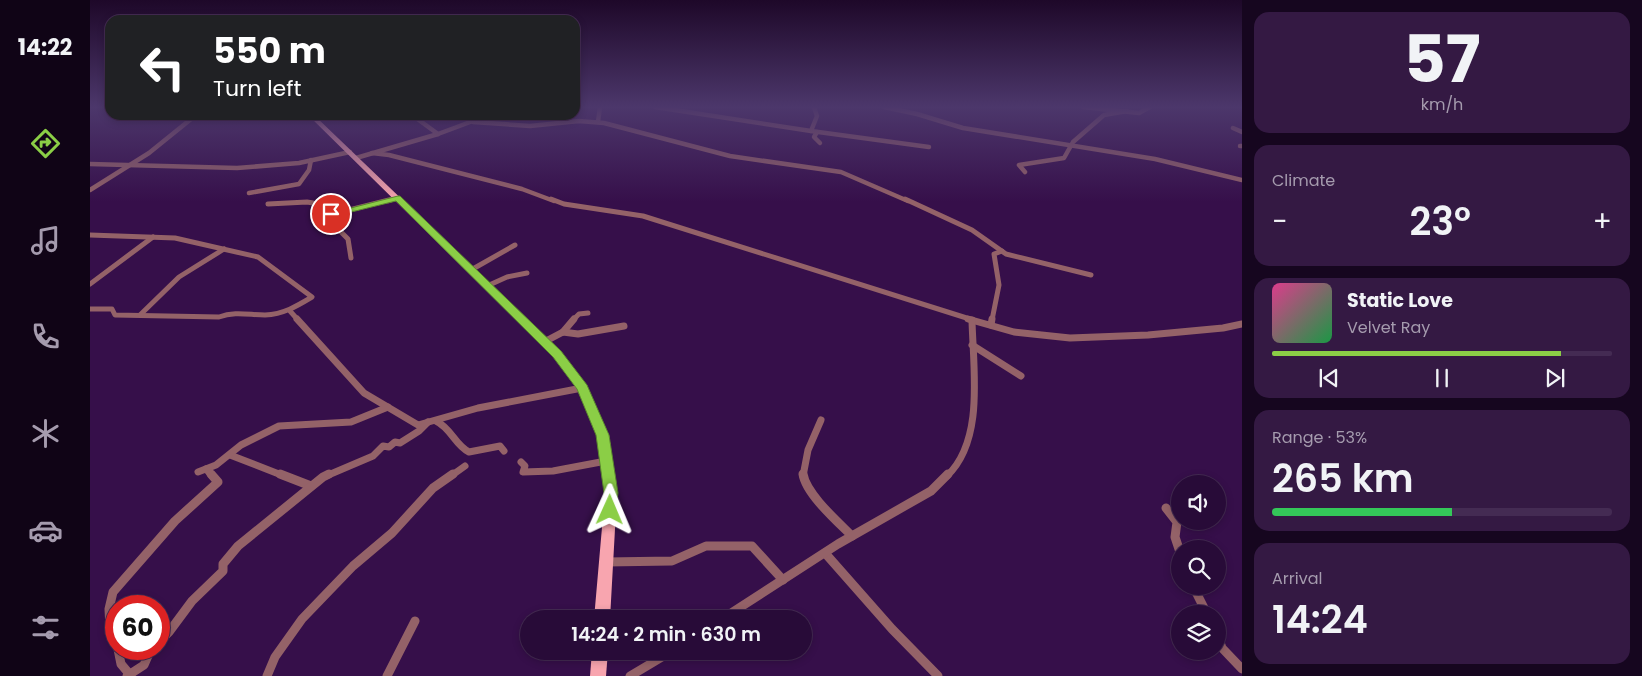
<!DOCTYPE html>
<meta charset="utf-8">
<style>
:root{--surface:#280b38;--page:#341943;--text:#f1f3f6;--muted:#a59bae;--line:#442b53;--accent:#8bce46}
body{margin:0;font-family:Poppins,sans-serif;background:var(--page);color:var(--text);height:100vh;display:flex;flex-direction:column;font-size:19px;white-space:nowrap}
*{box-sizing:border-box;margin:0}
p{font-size:16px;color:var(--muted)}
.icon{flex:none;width:28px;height:28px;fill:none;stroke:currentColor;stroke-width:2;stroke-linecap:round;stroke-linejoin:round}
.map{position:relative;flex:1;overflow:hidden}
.drawer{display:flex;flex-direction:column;gap:12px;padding:12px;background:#16061f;width:400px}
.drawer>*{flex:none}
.banner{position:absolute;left:15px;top:15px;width:475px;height:105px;border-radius:15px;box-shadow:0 2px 8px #0003,0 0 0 1px var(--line);background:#202124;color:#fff;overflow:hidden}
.controls{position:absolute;left:1081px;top:475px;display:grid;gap:10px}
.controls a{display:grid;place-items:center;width:55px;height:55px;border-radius:50%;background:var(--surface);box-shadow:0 2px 8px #0003,0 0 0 1px var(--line);font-size:25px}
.speed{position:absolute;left:15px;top:595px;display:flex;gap:10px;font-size:25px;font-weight:700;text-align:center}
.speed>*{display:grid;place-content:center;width:65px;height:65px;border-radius:50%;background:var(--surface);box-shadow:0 2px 8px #0003,0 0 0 1px var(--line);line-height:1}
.speed .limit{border:8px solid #d22;background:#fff;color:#111}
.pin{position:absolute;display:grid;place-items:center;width:42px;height:42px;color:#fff;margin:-21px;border:2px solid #fff;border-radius:50%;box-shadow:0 1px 5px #0007}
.me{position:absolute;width:55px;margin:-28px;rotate:1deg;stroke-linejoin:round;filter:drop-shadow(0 0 4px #0008)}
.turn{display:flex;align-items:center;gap:18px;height:105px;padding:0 25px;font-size:22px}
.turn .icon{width:65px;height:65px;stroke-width:2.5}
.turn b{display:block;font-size:35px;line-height:42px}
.big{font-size:38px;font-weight:600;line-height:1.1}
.drawer .widget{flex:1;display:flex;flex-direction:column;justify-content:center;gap:8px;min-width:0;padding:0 18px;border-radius:15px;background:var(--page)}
.drawer .dial{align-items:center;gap:0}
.dial b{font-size:65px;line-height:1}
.song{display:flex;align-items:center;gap:15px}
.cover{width:60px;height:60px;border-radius:8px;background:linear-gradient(135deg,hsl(330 70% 55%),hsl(140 70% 35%))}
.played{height:5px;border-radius:2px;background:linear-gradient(90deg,var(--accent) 85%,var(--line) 85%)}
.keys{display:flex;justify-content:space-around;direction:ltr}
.heat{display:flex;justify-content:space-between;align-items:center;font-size:28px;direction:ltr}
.charge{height:8px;border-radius:4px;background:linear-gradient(90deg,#34c759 53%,var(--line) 0)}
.trip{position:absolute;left:430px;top:610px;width:292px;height:50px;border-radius:25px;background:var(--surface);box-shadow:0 2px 8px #0003,0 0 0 1px var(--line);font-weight:600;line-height:50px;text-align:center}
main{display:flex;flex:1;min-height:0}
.tab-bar{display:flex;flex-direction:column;width:90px;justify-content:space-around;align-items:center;background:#100416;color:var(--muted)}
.tab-bar .icon{width:35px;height:35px}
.tab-bar .current{color:var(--accent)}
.tab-bar b{font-size:22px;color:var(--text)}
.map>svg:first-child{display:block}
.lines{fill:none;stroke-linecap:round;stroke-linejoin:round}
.minor-far3{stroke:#946268;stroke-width:4.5}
.minor-far2{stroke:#946268;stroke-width:5}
.minor-far1{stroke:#946268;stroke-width:7}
.minor{stroke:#946268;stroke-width:9}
.primary{fill:#f8a5af;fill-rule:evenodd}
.route{fill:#8bce46;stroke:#5a862e}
</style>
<main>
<nav class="tab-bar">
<b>14:22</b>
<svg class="icon current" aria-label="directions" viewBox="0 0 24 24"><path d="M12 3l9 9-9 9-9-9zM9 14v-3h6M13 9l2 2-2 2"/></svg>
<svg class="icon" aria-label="music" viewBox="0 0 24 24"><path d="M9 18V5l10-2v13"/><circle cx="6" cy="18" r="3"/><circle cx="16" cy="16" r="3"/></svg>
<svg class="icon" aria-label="phone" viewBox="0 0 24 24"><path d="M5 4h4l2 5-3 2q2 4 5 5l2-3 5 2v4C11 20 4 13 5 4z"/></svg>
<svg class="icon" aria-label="climate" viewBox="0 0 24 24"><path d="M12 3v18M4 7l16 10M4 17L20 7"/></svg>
<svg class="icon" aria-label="car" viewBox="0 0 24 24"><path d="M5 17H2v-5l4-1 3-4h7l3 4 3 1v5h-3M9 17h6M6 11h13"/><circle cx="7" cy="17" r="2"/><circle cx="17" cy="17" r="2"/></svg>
<svg class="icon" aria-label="filters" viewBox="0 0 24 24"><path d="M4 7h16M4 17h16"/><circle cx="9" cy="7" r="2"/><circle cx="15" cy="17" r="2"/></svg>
</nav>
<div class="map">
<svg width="1152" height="676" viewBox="0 0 1152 676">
<rect width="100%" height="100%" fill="#360f4a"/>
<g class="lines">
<g class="minor-far3">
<path d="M565,107L721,131L727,116L724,107"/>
<path d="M794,107L827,114L873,128L1065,159L1152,180"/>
<path d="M993,107L1049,113L1060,107"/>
<path d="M322,115L348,134"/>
<path d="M383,122L440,126L489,121L514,123L640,156L751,172L818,201"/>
<path d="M508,122L510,107"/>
<path d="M1143,128L1152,132"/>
<path d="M721,131L839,147"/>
<path d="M727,132L724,137L730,143"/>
<path d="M1150,146H1152"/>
<path d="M282,153L299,155L432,189L464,201"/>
<path d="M266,158L348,134L399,115"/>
<path d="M0,164L147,168L209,163L260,152"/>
<path d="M935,172L929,165L974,158L983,142L1014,115L1037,111"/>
<path d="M0,190L59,153L106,115"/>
<path d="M159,193L209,184L219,170L221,160"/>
<path d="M298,201L308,198"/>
</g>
<g class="minor-far2">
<path d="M461,199L474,204L553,216L883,320"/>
<path d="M815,199L882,230L916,254L1001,275"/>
<path d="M178,204L217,202L223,203L241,214"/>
<path d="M0,235L85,238L168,257L222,297C207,306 194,314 175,315C159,315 145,311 129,317L25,315L22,309H0"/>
<path d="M261,258L258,239L238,219L239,215L303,199"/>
<path d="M381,270L425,245"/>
<path d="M0,284L63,237"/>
<path d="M397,286L417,277L437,273"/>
<path d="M200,311L208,320"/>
<path d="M50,315L89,277L134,249"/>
<path d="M483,320L489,314L498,313"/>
<path d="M902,320L909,285L904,254L912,251"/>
</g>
<g class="minor-far1">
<path d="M207,319L274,393L328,425L388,408L492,388"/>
<path d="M878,319L924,332L980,338L1058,335L1133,328L1152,324"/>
<path d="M901,325L902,319"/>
<path d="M473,332L484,319"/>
<path d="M454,342L473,332L488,334L534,326"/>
<path d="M882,345L931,376"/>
<path d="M346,421C361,428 365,445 379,452L410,446L414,451"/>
<path d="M140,455L194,476"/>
<path d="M431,462L435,466L433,472L463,471L516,461"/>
<path d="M116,469L122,476"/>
<path d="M108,472L126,465L151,445L189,426L261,422L298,407"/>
<path d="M236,476L283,456L293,446L299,447L305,442L310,443L329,431L338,422"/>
<path d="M361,476L375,466"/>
<path d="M713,476L718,450L731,420"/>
<path d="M857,476C895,440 883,368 882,320"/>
</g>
<g class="minor">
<path d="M190,474L221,486"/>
<path d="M713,474C716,494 748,522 762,536"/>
<path d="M1076,508L1087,522L1085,537L1090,552"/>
<path d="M735,553L802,629L848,676"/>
<path d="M516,562L582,561L616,546H662L693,580"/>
<path d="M1103,586L1117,614"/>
<path d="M632,619L748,544L841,491L858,474"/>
<path d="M26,636L20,629L19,609L23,592L85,521L128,482L121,474"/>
<path d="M1128,637L1132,648L1152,669"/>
<path d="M69,642L79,632L102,601L133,571V564L148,546L233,477L239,474"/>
<path d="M28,649L31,664L41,676"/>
<path d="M37,676L54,665L61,649"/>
<path d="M177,676L185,657L212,619L263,566L302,533L343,488L363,474"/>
<path d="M297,676L325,621"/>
<path d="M540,676L582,651"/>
</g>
<g class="primary">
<path d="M218,115H224L471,352L497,388L519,435L527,493L520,619H504L515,493L507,435L487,389L463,356Z"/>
<path d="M502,651H518L516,676H500Z"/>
</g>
</g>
<linearGradient id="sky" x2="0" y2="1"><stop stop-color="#1e0829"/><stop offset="0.53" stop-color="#4c376b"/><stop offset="1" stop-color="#4c376b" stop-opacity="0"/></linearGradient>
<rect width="1152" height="202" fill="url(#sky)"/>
<path class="route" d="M308,196H310L471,351L497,385L519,435L528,493L525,515L520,517L514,515L512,510L514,493L506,435L487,389L463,357L306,201L241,217L237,214Z"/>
</svg>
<div class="controls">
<a><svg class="icon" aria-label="sound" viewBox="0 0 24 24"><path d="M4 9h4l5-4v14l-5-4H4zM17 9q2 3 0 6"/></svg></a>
<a><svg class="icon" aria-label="search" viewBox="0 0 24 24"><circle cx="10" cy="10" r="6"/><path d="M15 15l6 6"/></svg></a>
<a><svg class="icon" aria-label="layers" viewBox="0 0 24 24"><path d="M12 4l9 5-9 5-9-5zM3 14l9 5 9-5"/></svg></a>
</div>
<div class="speed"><div class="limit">60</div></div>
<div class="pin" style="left:241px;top:214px;background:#d93025"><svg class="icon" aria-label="arrive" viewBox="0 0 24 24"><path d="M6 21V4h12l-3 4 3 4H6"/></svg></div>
<svg class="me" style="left:520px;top:510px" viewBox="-20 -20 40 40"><path d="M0-17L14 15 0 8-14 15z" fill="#8bce46" stroke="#fff" stroke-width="4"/></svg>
<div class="trip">14:24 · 2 min · 630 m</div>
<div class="banner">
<div class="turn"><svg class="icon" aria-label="left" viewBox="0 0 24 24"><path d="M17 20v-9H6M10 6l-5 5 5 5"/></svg><div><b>550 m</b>Turn left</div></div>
</div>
</div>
<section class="drawer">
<div class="widget dial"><b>57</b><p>km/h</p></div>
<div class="widget"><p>Climate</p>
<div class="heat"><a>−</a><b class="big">23°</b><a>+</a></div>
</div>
<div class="widget">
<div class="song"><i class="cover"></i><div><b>Static Love</b><p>Velvet Ray</p></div></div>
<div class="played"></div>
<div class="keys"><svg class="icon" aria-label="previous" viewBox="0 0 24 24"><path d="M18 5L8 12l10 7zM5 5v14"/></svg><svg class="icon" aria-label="pause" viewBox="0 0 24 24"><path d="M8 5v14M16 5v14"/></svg><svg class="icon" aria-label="next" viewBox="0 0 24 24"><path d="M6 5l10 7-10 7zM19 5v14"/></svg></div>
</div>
<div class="widget"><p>Range · 53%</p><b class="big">265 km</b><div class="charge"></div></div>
<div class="widget"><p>Arrival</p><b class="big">14:24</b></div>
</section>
</main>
